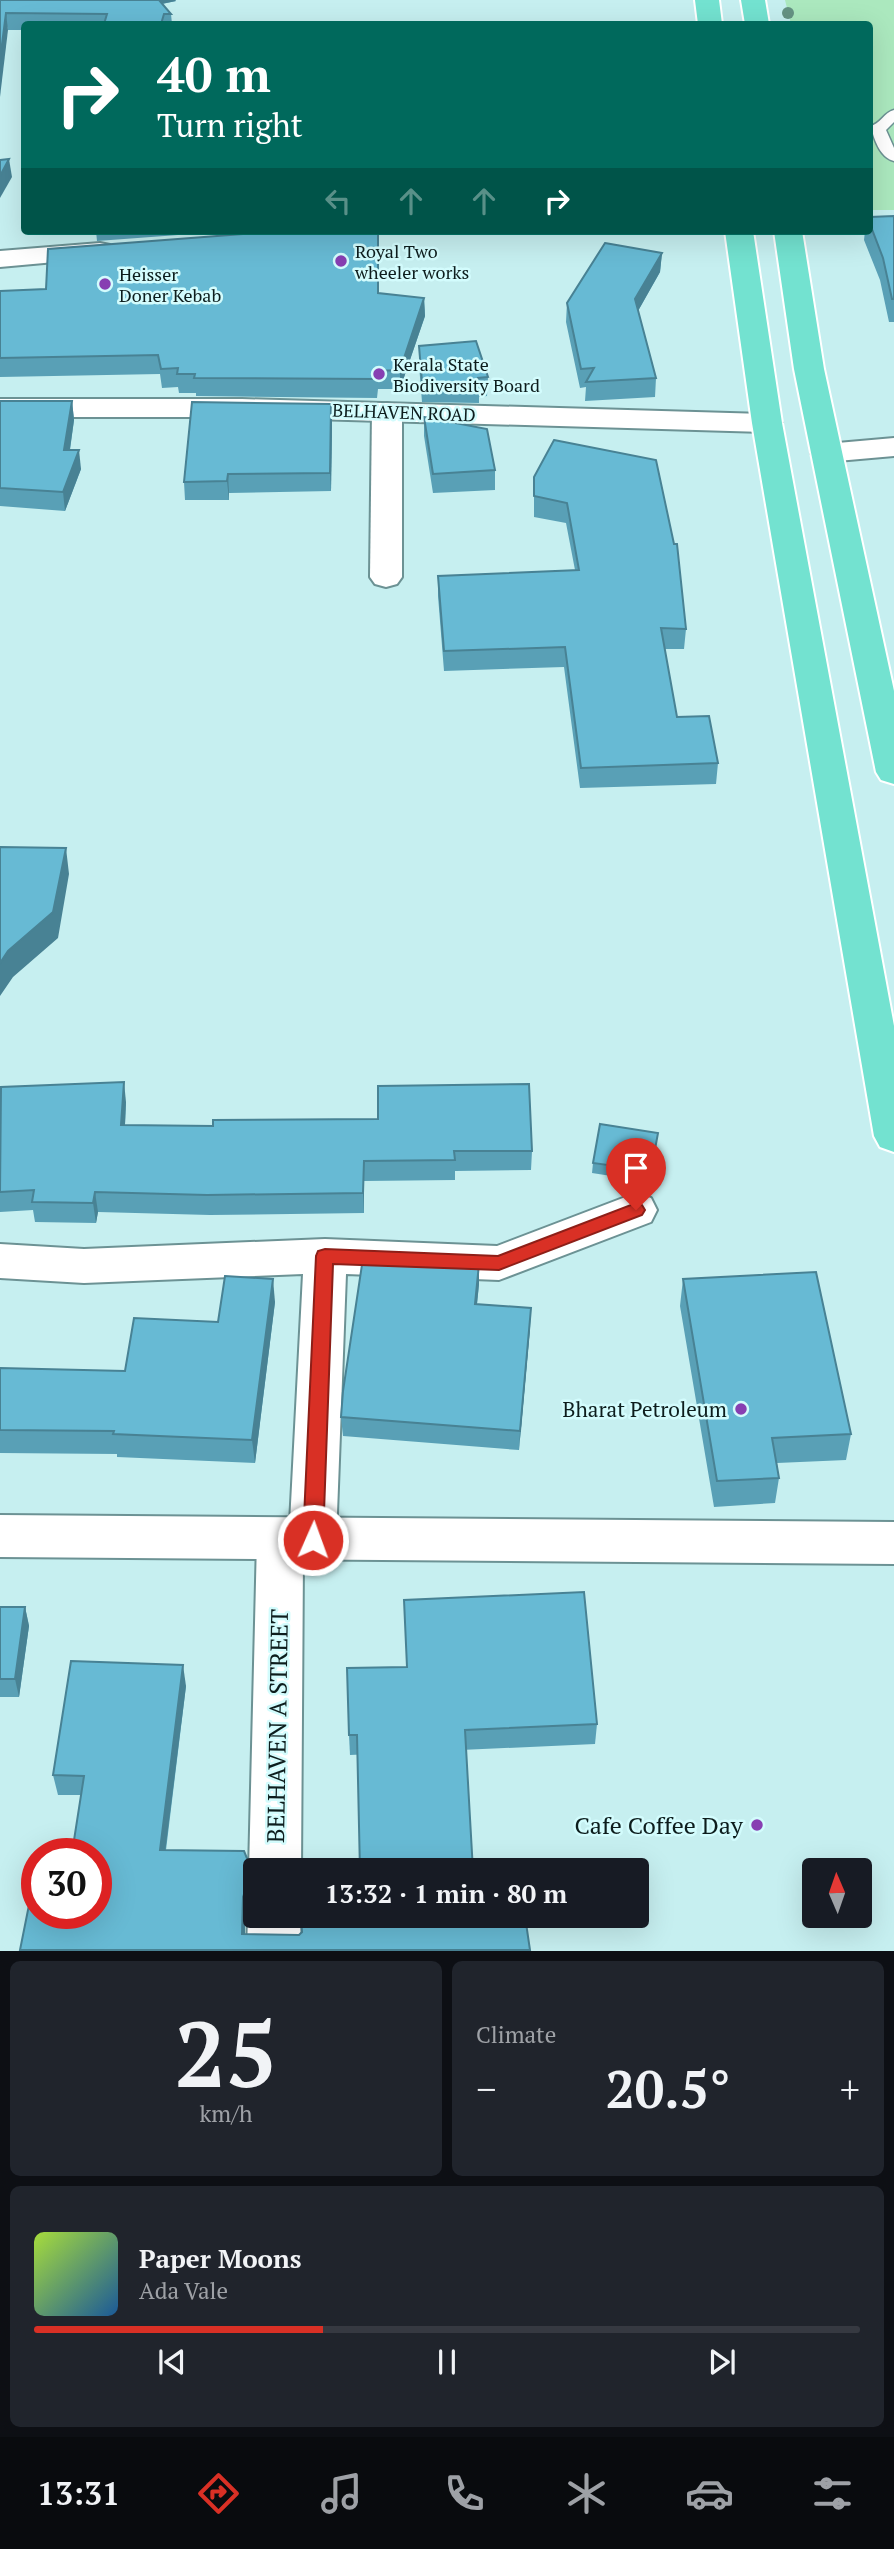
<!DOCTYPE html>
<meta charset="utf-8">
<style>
:root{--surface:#171b24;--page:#20242c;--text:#f1f3f6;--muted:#9ea1a6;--line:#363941;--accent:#d93025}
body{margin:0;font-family:"PT Serif",serif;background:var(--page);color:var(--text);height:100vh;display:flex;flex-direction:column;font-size:26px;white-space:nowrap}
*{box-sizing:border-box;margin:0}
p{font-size:23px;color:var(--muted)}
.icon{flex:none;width:38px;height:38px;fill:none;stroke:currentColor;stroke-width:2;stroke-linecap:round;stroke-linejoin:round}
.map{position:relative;height:1951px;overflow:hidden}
.sheet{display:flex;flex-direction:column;gap:10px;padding:10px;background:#0d0f14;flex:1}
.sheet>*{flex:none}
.top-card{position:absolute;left:21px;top:21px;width:852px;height:214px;border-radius:7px;box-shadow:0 7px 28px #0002;background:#00695c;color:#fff;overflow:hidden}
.needle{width:46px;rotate:358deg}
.controls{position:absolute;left:802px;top:1858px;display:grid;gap:14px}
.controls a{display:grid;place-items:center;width:70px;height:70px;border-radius:7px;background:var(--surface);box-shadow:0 7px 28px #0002;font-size:35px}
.speed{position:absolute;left:21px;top:1838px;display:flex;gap:14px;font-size:35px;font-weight:700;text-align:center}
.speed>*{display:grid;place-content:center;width:91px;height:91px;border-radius:50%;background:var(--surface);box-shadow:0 7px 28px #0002;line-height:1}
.speed .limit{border:10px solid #d22;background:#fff;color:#111}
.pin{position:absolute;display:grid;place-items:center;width:60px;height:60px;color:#fff;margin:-72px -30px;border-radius:50% 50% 50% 0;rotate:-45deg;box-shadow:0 0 7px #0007}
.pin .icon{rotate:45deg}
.me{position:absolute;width:77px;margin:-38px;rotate:2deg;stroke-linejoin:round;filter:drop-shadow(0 0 5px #0008)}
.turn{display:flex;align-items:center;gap:24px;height:147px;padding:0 21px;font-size:32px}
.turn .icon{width:91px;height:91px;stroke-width:2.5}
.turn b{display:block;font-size:49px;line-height:60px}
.lanes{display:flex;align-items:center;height:66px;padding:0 21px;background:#0003;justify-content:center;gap:35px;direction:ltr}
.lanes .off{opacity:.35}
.big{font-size:52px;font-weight:800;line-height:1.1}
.sheet .card{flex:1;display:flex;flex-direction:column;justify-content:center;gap:10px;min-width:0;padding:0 24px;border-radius:10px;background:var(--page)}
.sheet .dial{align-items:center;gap:0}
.dial b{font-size:91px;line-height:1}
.song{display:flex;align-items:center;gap:21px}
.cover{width:84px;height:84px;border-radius:10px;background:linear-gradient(135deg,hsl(80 70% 55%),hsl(210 70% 35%))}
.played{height:7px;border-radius:4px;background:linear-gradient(90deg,var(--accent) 35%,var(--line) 35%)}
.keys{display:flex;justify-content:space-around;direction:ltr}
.heat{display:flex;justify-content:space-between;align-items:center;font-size:38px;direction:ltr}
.sheet .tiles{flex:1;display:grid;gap:10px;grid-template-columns:1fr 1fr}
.card:last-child{grid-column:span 2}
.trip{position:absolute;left:243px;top:1858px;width:406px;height:70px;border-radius:7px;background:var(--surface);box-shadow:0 7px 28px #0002;font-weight:800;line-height:70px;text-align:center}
.menu{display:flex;height:112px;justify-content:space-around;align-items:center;background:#090b0e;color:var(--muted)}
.menu .icon{width:49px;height:49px}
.menu .on{color:var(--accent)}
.menu b{font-size:32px;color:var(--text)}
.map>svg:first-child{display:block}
.green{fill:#abe8be}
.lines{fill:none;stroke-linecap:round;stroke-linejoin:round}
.service-casing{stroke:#6c9294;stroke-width:3}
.minor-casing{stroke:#6c9294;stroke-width:4}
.tertiary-casing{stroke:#6c9294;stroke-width:4}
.primary-casing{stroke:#fff;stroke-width:4}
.service{fill:#fff;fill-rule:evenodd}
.minor{fill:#fff;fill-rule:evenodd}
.tertiary{fill:#fff;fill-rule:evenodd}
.primary{fill:#73e2d0;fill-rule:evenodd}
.tree{fill:#659283}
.wall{fill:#59a0b6}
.shaded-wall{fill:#488294}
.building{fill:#67bad4;stroke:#488294;stroke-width:2}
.route{fill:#d93025;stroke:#8d1f18;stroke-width:2}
.poi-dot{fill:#873fb2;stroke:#d3fcfd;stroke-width:2.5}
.labels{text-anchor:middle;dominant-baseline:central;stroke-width:5;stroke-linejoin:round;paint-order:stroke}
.far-poi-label{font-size:18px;fill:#0d1d1d;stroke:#d3fcfd;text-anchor:start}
.far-street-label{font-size:18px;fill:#0d1d1d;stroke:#d3fcfd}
.poi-label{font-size:21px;fill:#0d1d1d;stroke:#d3fcfd;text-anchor:end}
.near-street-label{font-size:24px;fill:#0d1d1d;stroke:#d3fcfd}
.near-poi-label{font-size:24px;fill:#0d1d1d;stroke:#d3fcfd;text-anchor:end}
</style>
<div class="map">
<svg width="894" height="1951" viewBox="0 0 894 1951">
<rect width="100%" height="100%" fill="#c6eff0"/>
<path class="green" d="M785,0H894V210H870V24H791Z"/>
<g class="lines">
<g class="service-casing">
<path id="service" d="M894,110V122L886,130L894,148V161C882,158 876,144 873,134H870V126C880,125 884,112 894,110Z"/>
</g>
<g class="minor-casing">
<g id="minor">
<path d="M387,403L398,406L402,412V577L397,584L386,587L375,584L370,577L372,412L376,406Z"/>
<path d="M894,438V456L826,462L815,460L811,453L815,446L826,444Z"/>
<path d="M636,1193L651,1198L657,1210L651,1222L499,1280L346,1274L336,1540L330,1555L313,1561L303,1557L301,1871H256V1886L249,1871L257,1540L263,1525L280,1519L290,1523L303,1274L84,1283L0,1278V1244L84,1249L325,1239L497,1246Z"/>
<path d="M255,1898L256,1916H300L301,1951H247L248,1916Z"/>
</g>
</g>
<g class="tertiary-casing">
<g id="tertiary">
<path d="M100,243L110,245L114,251L110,257L0,267V251Z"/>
<path d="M0,399H242L767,414L778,417L782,423L778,429L767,432L242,417H0Z"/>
<path d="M0,1515L894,1522V1564L0,1557Z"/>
</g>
</g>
<g class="primary-casing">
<g id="primary">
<path d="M695,0H719L722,24H698Z"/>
<path d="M741,0H765L769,24H745Z"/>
<path d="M725,231H753L782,423L894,1026V1152L880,1147L874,1136L752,423Z"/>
<path d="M774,231H802L824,369L894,691V784L881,780L876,772L794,369Z"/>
</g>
</g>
<use href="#service" class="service"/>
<use href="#minor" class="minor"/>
<use href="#tertiary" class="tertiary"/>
<use href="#primary" class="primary"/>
</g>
<circle class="tree" cx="788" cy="13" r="6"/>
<g class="wall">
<path d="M0,0H175L176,1L162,4L171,14L172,24H24V30H8Z"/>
<path d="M894,216V322H889L880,280L864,240L865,231H870V217Z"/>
<path d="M96,231H232L97,241Z"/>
<path d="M662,253L660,272L638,311L656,378L655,397L585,401L586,387L580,388L566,322L567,303Z"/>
<path d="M0,291L378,293L424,298L425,316L400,389H378L377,398L196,396V393H179L178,387L162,388L160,374L0,377Z"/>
<path d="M419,346L488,377L487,396L479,397V403L422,402L419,365Z"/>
<path d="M0,401H72L74,420L70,450L81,469L65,511L0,506Z"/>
<path d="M424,417L495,470V490L433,493L424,436Z"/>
<path d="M332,422L331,491L229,493V500H185L184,482Z"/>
<path d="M554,440L686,629L684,649H665L677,717L718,763L716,784L580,788L564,667L444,671L438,596V576L575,570L566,523L534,517V477Z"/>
<path d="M0,1093L126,1102L125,1125L532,1151L531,1170L455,1171V1180L364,1181V1213L210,1215L98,1212L96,1223L35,1222L33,1210L0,1212Z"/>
<path d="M658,1133L650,1182L592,1173L593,1163Z"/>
<path d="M479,1264V1284L477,1304L530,1328L519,1450L343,1436L341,1417Z"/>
<path d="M683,1279L851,1434L846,1460L777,1463L779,1478L775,1503L714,1507L680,1306Z"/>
<path d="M275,1302L255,1463L117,1457V1454L0,1453V1368L125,1371L218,1322Z"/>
<path d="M0,1607H25L29,1626L19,1697H0Z"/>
<path d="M186,1686L166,1850L251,1868L256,1871V1898L253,1897L245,1916V1934L20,1950L96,1913L81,1795H58L53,1775Z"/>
<path d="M597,1724L595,1744L350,1755L349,1735Z"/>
</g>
<g class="shaded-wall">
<path d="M151,0H175L176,1L151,6Z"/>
<path d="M6,13L8,30L0,97V60Z"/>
<path d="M9,159L12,177L0,198V176Z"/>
<path d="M662,253L660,272L634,318L635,299Z"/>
<path d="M424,298L425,316L400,389V370Z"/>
<path d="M72,401L74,420L67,469L64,450Z"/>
<path d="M331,404L332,422L331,491L330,473Z"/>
<path d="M79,450L81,469L65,511L63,492Z"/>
<path d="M228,474L229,493V500L227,481Z"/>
<path d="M66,848L69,874L58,938L13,977L0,996V963Z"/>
<path d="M124,1082L126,1102L124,1144L121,1125Z"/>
<path d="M364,1161V1213L363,1193Z"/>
<path d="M95,1192L98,1212L96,1223L93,1203Z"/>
<path d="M479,1264V1284L475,1323V1304Z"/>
<path d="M273,1279L275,1302L255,1463L252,1440Z"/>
<path d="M531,1308L530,1328L519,1450L520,1431Z"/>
<path d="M25,1607L29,1626L19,1697L15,1679Z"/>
<path d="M183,1665L186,1686L163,1869L160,1850Z"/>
<path d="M250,1878L253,1897L245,1916V1950L242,1934L243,1897Z"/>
</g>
<g class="building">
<path d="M0,0H159L171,14H164L161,24H104L107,14L6,13L0,60Z"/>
<path d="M9,159L0,176V160Z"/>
<path d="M894,216V299H892L883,258L870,224V217Z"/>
<path d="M283,231H378V293L424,298L400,370L377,371V379L194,378L195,374H177L178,368L161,369L158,355L0,358V291L46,289L48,249Z"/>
<path d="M605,243L662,253L635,299L656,378L586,382L594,368L581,369L567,303Z"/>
<path d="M476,341L488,377L478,378L479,384L422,382L419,346Z"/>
<path d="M0,401H72L64,450H79L63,492L0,488Z"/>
<path d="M192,402L331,404L330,473L228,474L227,481L184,482Z"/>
<path d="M424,417L487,429L495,470L433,474Z"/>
<path d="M554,440L656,460L674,544H677L686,629L661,628L677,717L709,716L718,763L581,768L565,647L444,651L438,576L579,570L567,503L534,496V477Z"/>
<path d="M0,847L66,848L53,912L8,951L0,963Z"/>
<path d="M124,1082L121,1125L213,1126V1120L378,1119V1086L529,1084L532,1151H454L455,1160L364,1161L363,1193L207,1195L95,1192L93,1203L32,1202L34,1190L0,1192L1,1087Z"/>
<path d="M600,1124L658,1133L651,1171L593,1163Z"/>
<path d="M363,1258L479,1264L475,1304L531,1308L520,1431L341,1417L343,1391Z"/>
<path d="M816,1272L851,1434L772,1438L779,1478L717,1481L683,1279Z"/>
<path d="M225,1276L273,1279L252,1440L113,1434L114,1431L0,1430V1368L125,1371L134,1318L218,1322Z"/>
<path d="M584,1592L597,1724L465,1730L473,1871H360L357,1735H349L347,1668L407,1667L404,1600Z"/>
<path d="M0,1607H25L15,1679H0Z"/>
<path d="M71,1661L183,1665L160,1850L244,1851L251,1868L256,1867L255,1879L250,1878L243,1897L242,1934L299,1935L302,1932L301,1917L323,1916H525L530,1950H20L37,1865V1913H96V1853H72L84,1776L53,1775Z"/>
</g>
<path class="route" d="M636,1203L642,1205L645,1210L642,1215L499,1270L333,1264L323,1540L320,1546L313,1549L306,1546L303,1540L316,1256L318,1251L325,1249L498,1256Z"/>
<g class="poi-dot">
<circle cx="341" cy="261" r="7"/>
<circle cx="105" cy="284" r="7"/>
<circle cx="379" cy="374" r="7"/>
<circle cx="741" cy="1409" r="7"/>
<circle cx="757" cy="1825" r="7"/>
</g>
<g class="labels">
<g class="far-poi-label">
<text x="355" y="251">Royal Two<tspan x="355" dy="21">wheeler works</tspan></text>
<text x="119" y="274">Heisser<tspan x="119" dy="21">Doner Kebab</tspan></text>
<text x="393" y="364">Kerala State<tspan x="393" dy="21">Biodiversity Board</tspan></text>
</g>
<g class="far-street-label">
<text transform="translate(404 412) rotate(2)">BELHAVEN ROAD</text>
</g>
<g class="poi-label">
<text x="727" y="1409">Bharat Petroleum</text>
</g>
<g class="near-street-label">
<text transform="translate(277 1726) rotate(-89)">BELHAVEN A STREET</text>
</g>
<g class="near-poi-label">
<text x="743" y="1825">Cafe Coffee Day</text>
</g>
</g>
</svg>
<div class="controls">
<a><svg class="needle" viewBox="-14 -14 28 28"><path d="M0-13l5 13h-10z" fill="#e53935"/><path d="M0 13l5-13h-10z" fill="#9ea1a6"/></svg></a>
</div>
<div class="speed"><div class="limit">30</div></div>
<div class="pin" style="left:636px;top:1210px;background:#d93025"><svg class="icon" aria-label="arrive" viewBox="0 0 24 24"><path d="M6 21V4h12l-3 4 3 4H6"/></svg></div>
<svg class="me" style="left:313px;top:1540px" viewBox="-20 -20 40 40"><circle r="17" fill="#d93025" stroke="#fff" stroke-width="3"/><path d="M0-11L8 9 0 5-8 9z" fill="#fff"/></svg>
<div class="trip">13:32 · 1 min · 80 m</div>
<div class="top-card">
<div class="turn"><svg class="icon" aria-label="right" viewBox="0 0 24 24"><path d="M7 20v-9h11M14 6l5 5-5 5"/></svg><div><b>40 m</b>Turn right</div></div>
<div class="lanes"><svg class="icon off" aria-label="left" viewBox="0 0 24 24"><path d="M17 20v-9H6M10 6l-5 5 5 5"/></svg><svg class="icon off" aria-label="ahead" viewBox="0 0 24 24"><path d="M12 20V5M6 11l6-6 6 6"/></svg><svg class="icon off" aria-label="ahead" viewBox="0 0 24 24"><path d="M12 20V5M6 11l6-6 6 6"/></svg><svg class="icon" aria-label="right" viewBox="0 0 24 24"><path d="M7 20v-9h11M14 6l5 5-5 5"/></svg></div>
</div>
</div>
<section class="sheet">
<div class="tiles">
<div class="card dial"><b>25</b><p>km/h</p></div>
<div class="card"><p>Climate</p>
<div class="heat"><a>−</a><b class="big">20.5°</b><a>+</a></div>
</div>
<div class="card">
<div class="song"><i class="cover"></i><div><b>Paper Moons</b><p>Ada Vale</p></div></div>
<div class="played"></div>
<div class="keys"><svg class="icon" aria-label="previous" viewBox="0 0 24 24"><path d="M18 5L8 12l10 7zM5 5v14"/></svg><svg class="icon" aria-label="pause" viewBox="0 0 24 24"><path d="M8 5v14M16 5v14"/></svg><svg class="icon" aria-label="next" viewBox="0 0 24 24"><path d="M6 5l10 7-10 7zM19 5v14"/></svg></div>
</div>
</div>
</section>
<nav class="menu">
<b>13:31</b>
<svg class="icon on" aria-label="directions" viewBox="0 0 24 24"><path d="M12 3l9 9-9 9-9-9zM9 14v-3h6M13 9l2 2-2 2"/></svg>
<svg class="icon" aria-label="music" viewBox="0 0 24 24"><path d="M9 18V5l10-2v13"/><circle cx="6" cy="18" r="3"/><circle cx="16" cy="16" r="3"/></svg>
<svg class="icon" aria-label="phone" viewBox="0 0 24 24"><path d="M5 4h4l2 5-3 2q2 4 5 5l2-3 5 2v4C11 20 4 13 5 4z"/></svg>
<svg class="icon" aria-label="climate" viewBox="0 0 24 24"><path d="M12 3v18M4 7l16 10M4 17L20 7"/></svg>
<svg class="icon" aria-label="car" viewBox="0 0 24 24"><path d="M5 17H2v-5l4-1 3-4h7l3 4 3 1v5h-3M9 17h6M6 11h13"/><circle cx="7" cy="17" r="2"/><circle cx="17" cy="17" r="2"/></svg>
<svg class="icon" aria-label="filters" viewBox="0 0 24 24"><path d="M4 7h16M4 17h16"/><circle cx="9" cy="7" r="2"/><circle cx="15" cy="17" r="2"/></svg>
</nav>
